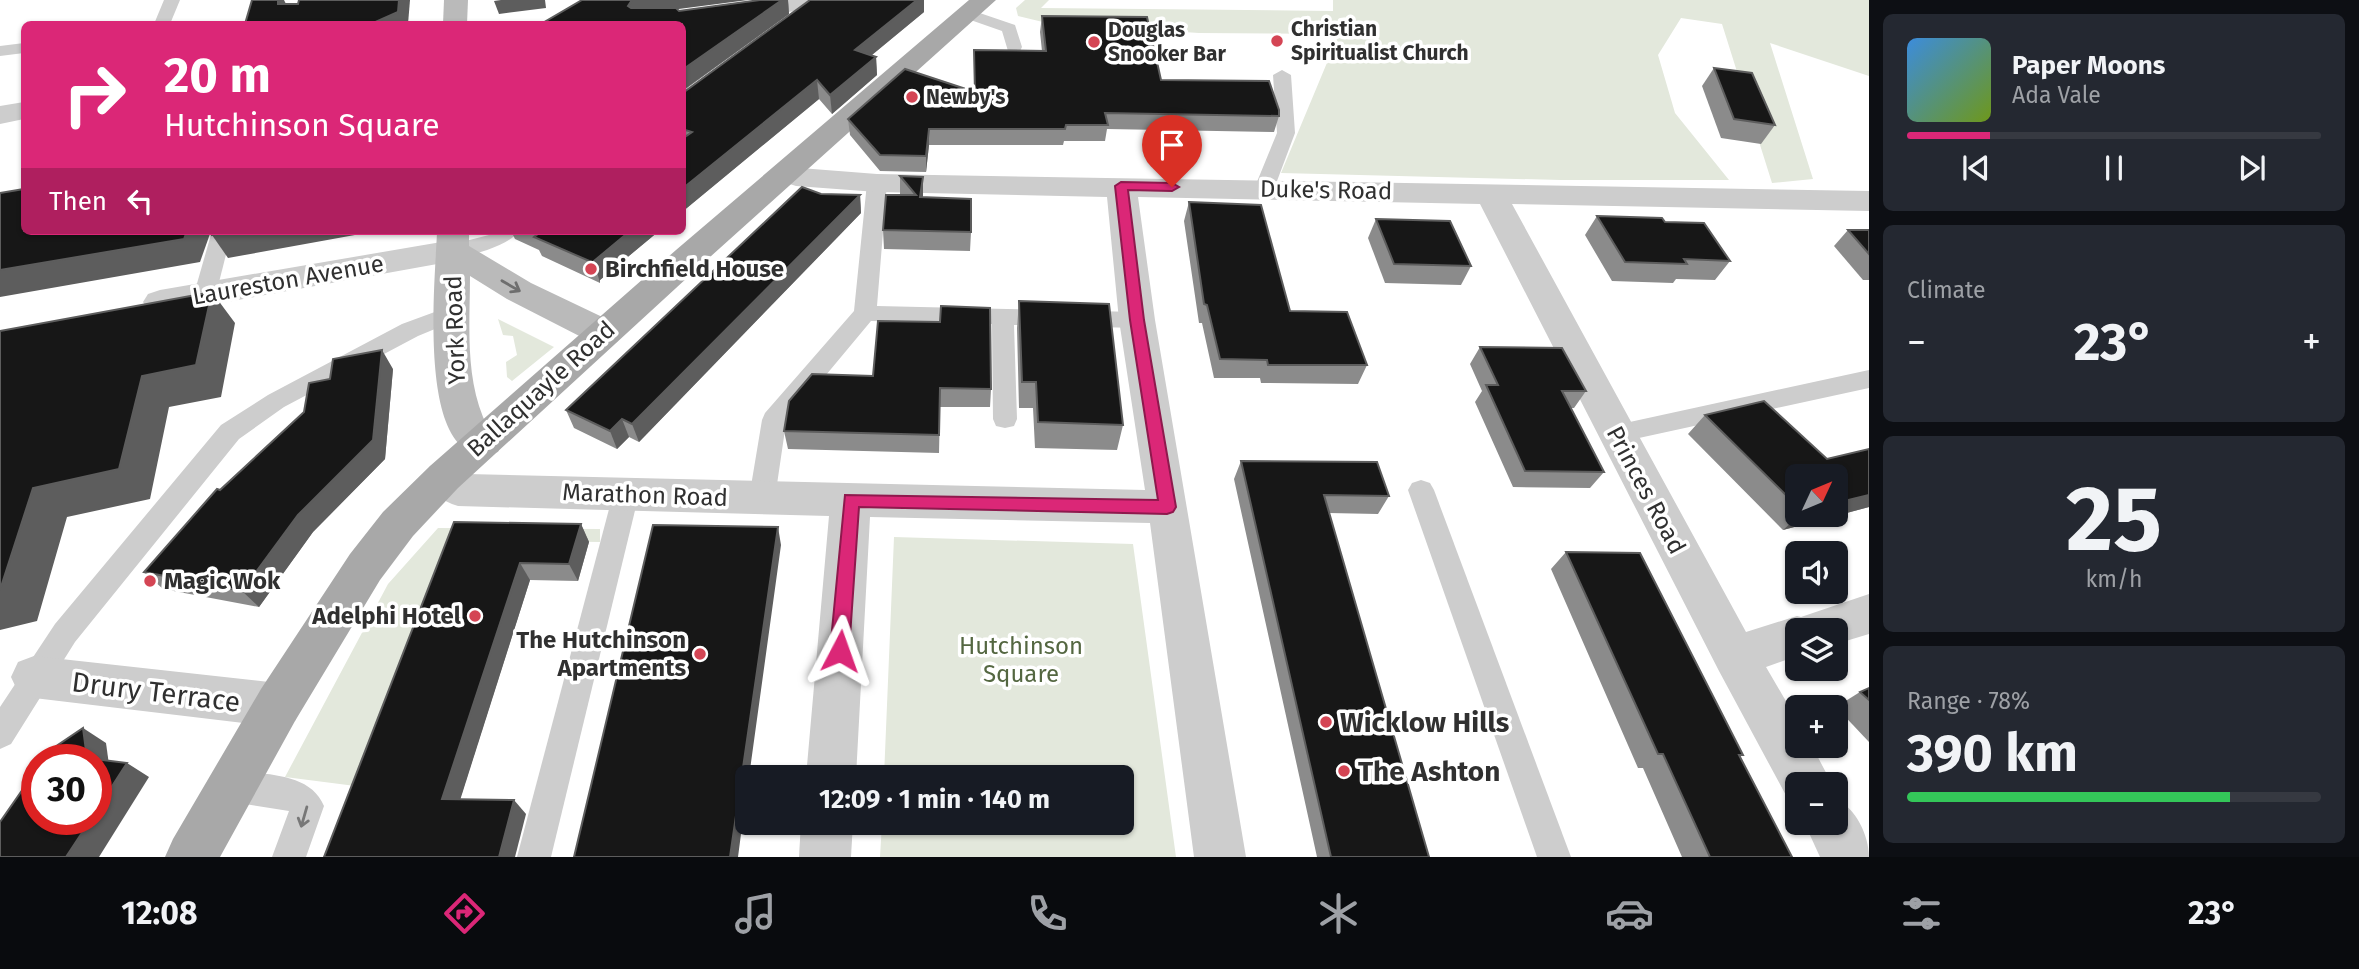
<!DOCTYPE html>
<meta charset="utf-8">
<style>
:root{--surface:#171b24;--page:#242831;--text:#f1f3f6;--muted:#9ea1a6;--line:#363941;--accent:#db2777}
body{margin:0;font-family:"Fira Sans",sans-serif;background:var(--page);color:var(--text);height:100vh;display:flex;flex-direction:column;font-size:26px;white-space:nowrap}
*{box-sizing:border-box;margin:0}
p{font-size:23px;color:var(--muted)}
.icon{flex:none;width:38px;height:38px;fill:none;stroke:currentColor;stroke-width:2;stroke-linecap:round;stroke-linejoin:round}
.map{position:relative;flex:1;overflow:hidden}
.sheet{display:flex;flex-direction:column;gap:14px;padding:14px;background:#0d0f14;width:490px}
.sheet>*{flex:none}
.hud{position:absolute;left:21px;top:21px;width:665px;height:214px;border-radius:10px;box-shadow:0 2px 5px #0004;background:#db2777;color:#fff;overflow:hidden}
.needle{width:46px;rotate:46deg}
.controls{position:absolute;left:1785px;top:464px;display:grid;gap:14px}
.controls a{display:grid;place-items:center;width:63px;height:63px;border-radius:10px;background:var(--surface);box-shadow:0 2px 5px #0004;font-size:35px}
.speed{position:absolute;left:21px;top:744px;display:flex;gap:14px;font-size:35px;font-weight:700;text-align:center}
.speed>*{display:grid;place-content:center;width:91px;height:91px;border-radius:50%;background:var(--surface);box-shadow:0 2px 5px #0004;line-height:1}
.speed .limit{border:10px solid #d22;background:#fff;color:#111}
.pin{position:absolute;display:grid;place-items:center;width:60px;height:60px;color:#fff;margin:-72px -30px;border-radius:50% 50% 50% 0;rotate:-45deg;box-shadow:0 0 7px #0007}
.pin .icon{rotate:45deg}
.me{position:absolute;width:77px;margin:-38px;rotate:4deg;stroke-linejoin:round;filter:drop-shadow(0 0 5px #0008)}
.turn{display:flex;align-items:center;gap:24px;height:147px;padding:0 28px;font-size:32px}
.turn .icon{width:91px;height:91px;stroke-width:2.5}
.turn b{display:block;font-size:49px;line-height:60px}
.then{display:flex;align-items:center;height:66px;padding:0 28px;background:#0003;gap:14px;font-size:26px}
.big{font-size:52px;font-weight:700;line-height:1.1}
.sheet .tile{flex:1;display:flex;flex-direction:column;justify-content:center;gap:10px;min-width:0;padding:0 24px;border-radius:10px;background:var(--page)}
.sheet .dial{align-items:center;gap:0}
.dial b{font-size:91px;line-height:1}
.song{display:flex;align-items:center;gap:21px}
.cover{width:84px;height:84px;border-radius:10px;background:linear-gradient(135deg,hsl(210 70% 55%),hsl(80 70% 35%))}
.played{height:7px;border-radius:4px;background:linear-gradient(90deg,var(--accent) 20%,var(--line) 20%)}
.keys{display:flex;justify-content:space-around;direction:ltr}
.heat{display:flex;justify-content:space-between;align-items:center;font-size:38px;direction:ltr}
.charge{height:10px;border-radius:5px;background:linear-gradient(90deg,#34c759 78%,var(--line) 0)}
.trip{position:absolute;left:735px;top:765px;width:399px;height:70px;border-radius:10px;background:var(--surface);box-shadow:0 2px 5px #0004;font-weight:700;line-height:70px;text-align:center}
.tab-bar{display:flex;height:112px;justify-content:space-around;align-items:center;background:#090b0e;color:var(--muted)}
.tab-bar .icon{width:49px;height:49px}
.tab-bar .current{color:var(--accent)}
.tab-bar b{font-size:32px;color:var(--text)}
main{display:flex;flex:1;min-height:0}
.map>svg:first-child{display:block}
.green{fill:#e3e8dc}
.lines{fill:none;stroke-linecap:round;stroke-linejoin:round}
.service{fill:#cdcdcd;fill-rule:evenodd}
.minor{fill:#cdcdcd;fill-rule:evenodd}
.secondary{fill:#bababa;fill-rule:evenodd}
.primary{fill:#a8a8a8;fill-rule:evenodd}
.wall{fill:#8b8b8b;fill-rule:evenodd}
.shaded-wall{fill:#5d5d5d}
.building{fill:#171717;stroke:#5d5d5d;stroke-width:2}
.oneway{stroke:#6e6e6e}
.oneway2{stroke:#777}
.route{fill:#db2777;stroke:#8e194d;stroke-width:2}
.poi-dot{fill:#d44554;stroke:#fff;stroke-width:2.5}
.labels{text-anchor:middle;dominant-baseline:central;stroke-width:7;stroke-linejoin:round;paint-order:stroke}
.far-poi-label{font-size:21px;font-weight:bold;fill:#303030;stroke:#fff;text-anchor:start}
.street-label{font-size:24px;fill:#303030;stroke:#fff}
.poi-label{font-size:24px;font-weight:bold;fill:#303030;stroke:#fff;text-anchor:start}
.park-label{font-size:24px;fill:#546741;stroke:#fff}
.near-street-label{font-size:28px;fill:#303030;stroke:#fff}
.near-poi-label{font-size:28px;font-weight:bold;fill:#303030;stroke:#fff;text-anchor:start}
</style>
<main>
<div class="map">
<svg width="1869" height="857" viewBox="0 0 1869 857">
<rect width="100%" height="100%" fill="#fff"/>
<g class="green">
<path d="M1025,0H1049L1041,8L1333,11V0H1869V76L1770,43L1813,179L1772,183L1722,24L1681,18L1658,55L1675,113L1729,180H1561L1281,173L1339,34L1199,33L1047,23L1018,16L1016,8Z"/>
<path d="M498,319L554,347L512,381L507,377L506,362L517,355L513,336L503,335Z"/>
<path d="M438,528L600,529V542L465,540L371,788L285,777L388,584Z"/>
<path d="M894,537L1133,544L1176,857H880L882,823L1122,822V777H884Z"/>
</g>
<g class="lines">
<g class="service">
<path d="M164,0H180L170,24H154Z"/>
<path d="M968,9L1015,25L1022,47L1020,51H1008L1002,31L962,17L960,14Z"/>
<path d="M24,43V53L0,56V46Z"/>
<path d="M1282,70L1291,75L1295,133L1274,189L1271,193H1257L1254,189L1277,133L1273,75Z"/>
<path d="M877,177L884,179L887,183L877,306L1137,312L1145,315L1148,320L1145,325L1137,328L1014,325L1017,419L1014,426L1005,428L996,426L993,419L992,324L871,321L786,423L775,498L771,505L762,508L753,505L749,498L762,420L765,413L854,311L867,183L870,179Z"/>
<path d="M212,231H232L216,294L213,299L205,301L197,299L194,294Z"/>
<path d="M495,231H519C509,246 462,260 446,256L443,251L446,246L489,235Z"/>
<path d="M451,306L459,309L462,314L459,319L418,336L284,407L239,439L75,642L11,744L0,749V707L55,624L221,425L268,395L402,324Z"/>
<path d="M1869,370V388L1616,443L1607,441L1604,434L1607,427L1616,425Z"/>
<path d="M1421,480L1430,483L1434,490L1571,857H1537L1408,490L1412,483Z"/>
<path d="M626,484L635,487L639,494L551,857H517L613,494L617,487Z"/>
<path d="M232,770C264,775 310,772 324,806L306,857H272L289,811L232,802L221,797L216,786L221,775Z"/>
</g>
<g class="minor">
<path d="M768,0H835L832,5L823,7L682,27V24H635L639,19L648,16Z"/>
<path d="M24,102V119L0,124V106Z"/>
<path d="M785,164L800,168L877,174L1869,191V211L1512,204L1746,632L1797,616L1801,617L1869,594V634L1836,644V630H1797V656L1766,667L1797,720V746H1812L1832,784H1797V805L1789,801L1719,671L1480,204L1138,197L1155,320L1246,857H1194L1150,523L870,517L856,777H806L829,516L458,506C441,501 432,493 424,477L430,466C446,460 455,462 467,474L1145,490L1119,320L1107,197L877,192L796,186L774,179L770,173L774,167Z"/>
<path d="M453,240L465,243L469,251L465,259L160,314L148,310L143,302L148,294L160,290Z"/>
<path d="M34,656L278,683L295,689L302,705L295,721L278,727L34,698L18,692L11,677L18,662Z"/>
<path d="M1836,799C1856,808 1869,836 1869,857H1820L1804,822H1836Z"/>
<path d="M801,822H853L851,857H799Z"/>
</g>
<g class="secondary">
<path d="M444,0H468L467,24H443Z"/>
<path d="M437,231H469V246L531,283L617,324L622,333L617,342L604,346L591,342L507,299L470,276C470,323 465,372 483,417C486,426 498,431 503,441L498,452C413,479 436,275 437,231Z"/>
</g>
<path class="primary" d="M969,0H996L700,266L458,488L413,536L380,580L295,721L220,857H165L173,839L261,689L350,554L383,512L430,466L676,250Z"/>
</g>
<g class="wall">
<path d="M760,0H788L789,14L683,91L684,92L810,0H924V12L872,55L876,57L877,75L832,114L819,99L682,212V24L677,10L679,11Z"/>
<path d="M1042,16L1161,80L1279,116L1274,132L1107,129L1105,141H1064L1063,145H929L926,172L880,171L850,135L848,119L974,92V50L1042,51L1040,32Z"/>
<path d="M1714,68L1775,125L1761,144L1721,138L1702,86Z"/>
<path d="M900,176L923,198L971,232L970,251L884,249L883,230L900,195Z"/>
<path d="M821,194L860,195L861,213L639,442L629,437L617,449L574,428L566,410Z"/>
<path d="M1189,202L1290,311L1367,365L1358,384L1261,383L1260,378H1214L1202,323H1199L1184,221Z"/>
<path d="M1597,216L1665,222L1730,261L1715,280L1676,279L1673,283L1612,281L1585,235Z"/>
<path d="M1376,219L1471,266L1461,285L1385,283L1368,238Z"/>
<path d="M1848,230H1869V280H1863L1834,246Z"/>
<path d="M511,231H659L600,280V283L542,256L539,250L515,239Z"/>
<path d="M1019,301L1123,425L1117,450L1035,448L1033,408H1019L1017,328Z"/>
<path d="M1480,347L1586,391L1574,408H1571L1604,472L1590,488L1513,487L1475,402L1482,391L1470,364Z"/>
<path d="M393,369L385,459L313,532L259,607L163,589L144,572L220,490Z"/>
<path d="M812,374L991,389L990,407H940L939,453L788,449L784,431Z"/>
<path d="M1705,415L1827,459L1869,507L1783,530L1688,434ZM1797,476L1836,514H1797Z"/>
<path d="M1241,461L1389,496L1378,514L1329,513L1429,857H1317L1234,479Z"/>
<path d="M454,522L581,524L589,542L578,581L530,580L460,799L526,814L324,857Z"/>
<path d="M1566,552L1743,755L1740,757L1792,857H1682L1643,768H1638L1551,569Z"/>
<path d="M1869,688V742L1836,707L1860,692Z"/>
</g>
<g class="shaded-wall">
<path d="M278,0H284L291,14L278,4Z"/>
<path d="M399,0H410L408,24H371Z"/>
<path d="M501,0H545L546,8L499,14L494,1Z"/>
<path d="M632,0H748L648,13L637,17L628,6Z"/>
<path d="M782,0H788L789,14L682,91V70Z"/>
<path d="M917,0H924V12L856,68L855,50Z"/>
<path d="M876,57L877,75L832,114L830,95Z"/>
<path d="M817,80L819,99L682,212V189Z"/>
<path d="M929,129V145L926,172V156Z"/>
<path d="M923,177V196L921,216L920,197Z"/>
<path d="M860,195L861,213L639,442L632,424Z"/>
<path d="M187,231H211L200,262L0,297V270Z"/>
<path d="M233,231H377L228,258L212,235Z"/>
<path d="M630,231H659L600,280V283L594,261Z"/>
<path d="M212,292L235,323L221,397L169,407L150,499L67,517L37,621L0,630V590L33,488L142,376Z"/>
<path d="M382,350L393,369L385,459L313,532L259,607L242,591Z"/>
<path d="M622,419L629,437L617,449L610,431Z"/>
<path d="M1869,495V507L1783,530L1801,514H1836V503Z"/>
<path d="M581,524L589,542L578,581L569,564Z"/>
<path d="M778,527L781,545L749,777H747V788L738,857H730Z"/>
<path d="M520,563L530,580L456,813L442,799Z"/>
<path d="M83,728L106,743L110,772L87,758Z"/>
<path d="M127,763L149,777L99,857H66L91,819H96V811Z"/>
<path d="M514,800L526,814L515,857H499Z"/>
</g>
<g class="building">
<path d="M252,0H278V4H298L299,0H399L398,12L371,24H245Z"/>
<path d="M582,0H632L628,6L631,8H676L679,11L760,0H782L682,70V24H541Z"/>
<path d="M810,0H917L855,50L876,57L830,95L817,80L682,189V139L692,132L682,129V91L684,92Z"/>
<path d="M1042,16L1147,17L1161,80L1269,81L1279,110V116L1105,113L1108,125H1066L1065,129H929L926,156L880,155L848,119L905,69L975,92L974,50L1046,51Z"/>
<path d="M1714,68L1752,73L1775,125L1734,119Z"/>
<path d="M900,176L923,177L920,197L971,199V232L883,230L886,195H916Z"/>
<path d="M802,187L821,194L860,195L632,424L622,419L610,431L566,410Z"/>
<path d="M24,189V231H187L184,239L0,270V193Z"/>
<path d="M1189,202L1261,205L1290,311L1347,312L1367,365H1268L1267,360L1220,359L1207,305L1204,304Z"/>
<path d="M1597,216L1662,218L1665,222L1704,223L1730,261L1684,259L1687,264L1625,262Z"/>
<path d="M1376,219L1450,221L1471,266L1394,264Z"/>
<path d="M1848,230H1869V254Z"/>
<path d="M213,231H233L212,235Z"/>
<path d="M532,231H630L594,261V263L534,237L538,234Z"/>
<path d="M212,292L196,365L142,376L119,469L33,488L0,590V331Z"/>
<path d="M1019,301L1109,304L1123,425L1038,422L1036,382H1022Z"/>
<path d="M941,306L990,308L991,389L940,388L939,435L784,431L789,401L812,374L873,376L878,321L940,322Z"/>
<path d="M1480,347L1562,348L1586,391H1562L1604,472L1525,471L1486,385H1498Z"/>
<path d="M382,350L373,440L298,515L242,591L144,572L217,489L220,490L304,412L309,383L330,379L333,359Z"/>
<path d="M1764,401L1827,459L1869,449V495L1836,503V476H1797V506L1705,415Z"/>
<path d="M1241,461L1377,462L1389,496L1324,495L1429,857H1331Z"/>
<path d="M454,522L581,524L569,564L520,563L442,799L514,800L499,857H324Z"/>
<path d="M653,525L778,527L730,857H574Z"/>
<path d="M1566,552L1640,553L1743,755H1739L1792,857H1710L1663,754H1658Z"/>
<path d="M1869,688V700L1860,692Z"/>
<path d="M83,728L87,758L127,763L96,811V760H43L49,751Z"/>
<path d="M37,769V819H91L66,857H0V822Z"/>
</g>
<defs><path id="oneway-shaft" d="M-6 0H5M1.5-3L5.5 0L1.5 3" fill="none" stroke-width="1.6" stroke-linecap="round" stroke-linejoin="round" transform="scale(1.75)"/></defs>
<use class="oneway" href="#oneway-shaft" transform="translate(511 286) rotate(30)"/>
<use class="oneway2" href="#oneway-shaft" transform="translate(304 817) rotate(106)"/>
<path class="route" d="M1121,182L1172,183L1179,187L1172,191L1128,190L1144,320L1176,507L1173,512L1167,514L859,507L849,651L846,657L840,660L833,657L830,651L845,495L1158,500L1130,320L1115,186Z"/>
<g class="poi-dot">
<circle cx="1277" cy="41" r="7"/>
<circle cx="1094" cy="42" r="7"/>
<circle cx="912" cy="97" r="7"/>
<circle cx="591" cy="269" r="7"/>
<circle cx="150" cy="581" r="7"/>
<circle cx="475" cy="616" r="7"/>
<circle cx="700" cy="654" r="7"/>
<circle cx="1326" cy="722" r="7"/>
<circle cx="1344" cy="771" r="7"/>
</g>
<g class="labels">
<g class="far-poi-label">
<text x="1291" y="29">Christian<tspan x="1291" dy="24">Spiritualist Church</tspan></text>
<text x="1108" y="30">Douglas<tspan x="1108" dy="24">Snooker Bar</tspan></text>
<text x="926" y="97">Newby's</text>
</g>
<g class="street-label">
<text transform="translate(1326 190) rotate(1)">Duke's Road</text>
<text transform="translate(288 280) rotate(-10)">Laureston Avenue</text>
<text transform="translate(455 330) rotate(-92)">York Road</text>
<text transform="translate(541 389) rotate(-42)">Ballaquayle Road</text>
<text transform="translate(1646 490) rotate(62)">Princes Road</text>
<text transform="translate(645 495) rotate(2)">Marathon Road</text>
</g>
<g class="poi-label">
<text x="605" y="269">Birchfield House</text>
<text x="164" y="581">Magic Wok</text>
<text x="461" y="616" text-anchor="end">Adelphi Hotel</text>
<text x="686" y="640" text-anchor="end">The Hutchinson<tspan x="686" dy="28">Apartments</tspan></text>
</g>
<g class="park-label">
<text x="1021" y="646">Hutchinson<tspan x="1021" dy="28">Square</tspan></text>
</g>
<g class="near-street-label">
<text transform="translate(156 692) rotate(7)">Drury Terrace</text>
</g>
<g class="near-poi-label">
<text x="1340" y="722">Wicklow Hills</text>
<text x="1358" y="771">The Ashton</text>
</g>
</g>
</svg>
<div class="controls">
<a><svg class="needle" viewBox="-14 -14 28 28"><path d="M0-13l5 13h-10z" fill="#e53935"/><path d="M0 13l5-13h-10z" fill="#9ea1a6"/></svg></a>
<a><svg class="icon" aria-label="sound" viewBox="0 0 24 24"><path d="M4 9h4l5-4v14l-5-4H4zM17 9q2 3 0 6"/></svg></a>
<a><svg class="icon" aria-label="layers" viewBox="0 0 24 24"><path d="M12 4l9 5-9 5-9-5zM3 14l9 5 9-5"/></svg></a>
<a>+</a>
<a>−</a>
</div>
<div class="speed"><div class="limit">30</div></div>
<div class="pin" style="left:1172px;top:187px;background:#d93025"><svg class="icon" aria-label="arrive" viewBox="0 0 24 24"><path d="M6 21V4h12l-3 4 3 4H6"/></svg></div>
<svg class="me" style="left:840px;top:651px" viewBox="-20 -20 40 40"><path d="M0-17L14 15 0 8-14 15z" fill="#db2777" stroke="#fff" stroke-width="4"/></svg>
<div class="trip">12:09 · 1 min · 140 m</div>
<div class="hud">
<div class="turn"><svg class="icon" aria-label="right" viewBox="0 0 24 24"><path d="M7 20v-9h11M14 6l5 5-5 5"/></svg><div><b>20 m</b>Hutchinson Square</div></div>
<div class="then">Then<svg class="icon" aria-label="left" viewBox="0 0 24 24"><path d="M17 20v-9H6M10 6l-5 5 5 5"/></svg></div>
</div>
</div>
<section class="sheet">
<div class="tile">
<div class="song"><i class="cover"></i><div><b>Paper Moons</b><p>Ada Vale</p></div></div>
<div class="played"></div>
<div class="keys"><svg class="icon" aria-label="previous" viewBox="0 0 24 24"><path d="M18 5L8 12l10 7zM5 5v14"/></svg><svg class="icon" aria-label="pause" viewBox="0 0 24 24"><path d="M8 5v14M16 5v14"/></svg><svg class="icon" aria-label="next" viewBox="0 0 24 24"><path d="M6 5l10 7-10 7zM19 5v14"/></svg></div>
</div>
<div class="tile"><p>Climate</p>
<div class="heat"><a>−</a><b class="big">23°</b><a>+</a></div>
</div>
<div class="tile dial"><b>25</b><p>km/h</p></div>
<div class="tile"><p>Range · 78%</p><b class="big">390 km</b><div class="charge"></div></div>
</section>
</main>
<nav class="tab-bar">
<b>12:08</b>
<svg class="icon current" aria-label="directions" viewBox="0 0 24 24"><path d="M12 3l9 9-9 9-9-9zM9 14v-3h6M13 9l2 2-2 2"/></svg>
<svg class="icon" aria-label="music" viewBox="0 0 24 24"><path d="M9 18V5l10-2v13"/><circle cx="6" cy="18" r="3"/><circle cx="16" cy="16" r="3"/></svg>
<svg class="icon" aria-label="phone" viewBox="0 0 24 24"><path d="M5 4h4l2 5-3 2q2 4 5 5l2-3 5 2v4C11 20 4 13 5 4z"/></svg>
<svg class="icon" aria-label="climate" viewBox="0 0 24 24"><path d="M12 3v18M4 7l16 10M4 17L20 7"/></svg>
<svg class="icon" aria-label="car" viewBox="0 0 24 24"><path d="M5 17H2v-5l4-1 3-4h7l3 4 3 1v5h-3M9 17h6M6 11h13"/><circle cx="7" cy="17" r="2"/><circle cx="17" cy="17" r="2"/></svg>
<svg class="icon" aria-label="filters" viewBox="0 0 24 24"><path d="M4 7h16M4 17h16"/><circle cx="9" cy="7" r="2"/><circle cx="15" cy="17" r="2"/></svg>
<b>23°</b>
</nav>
